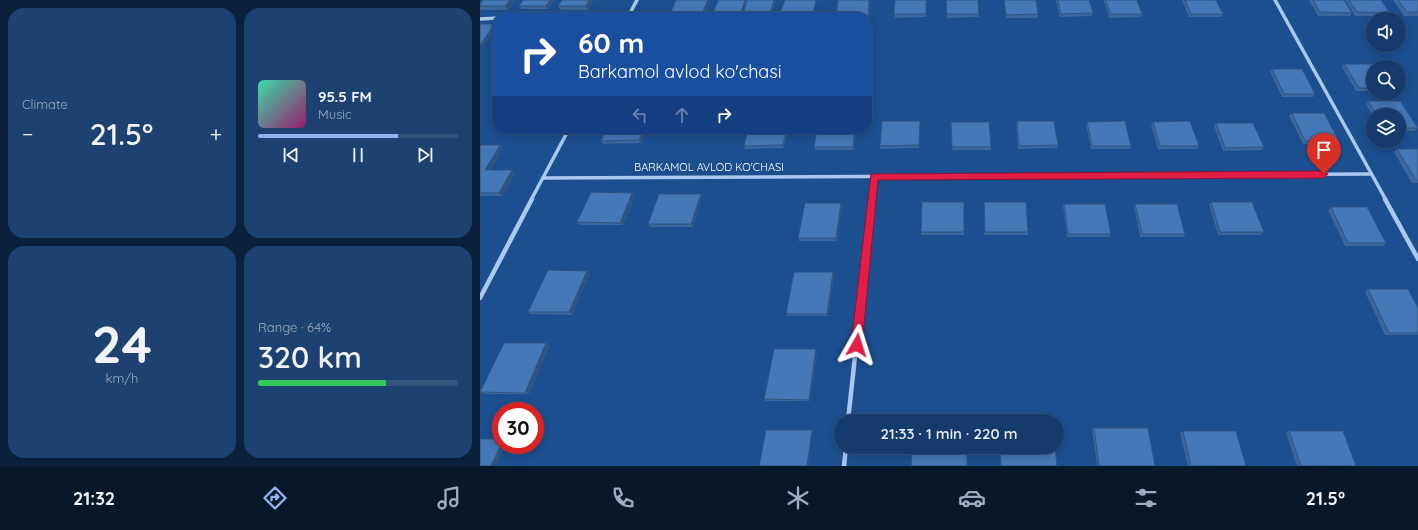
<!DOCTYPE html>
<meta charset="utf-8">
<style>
:root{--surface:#143b6b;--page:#1d4271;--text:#f1f3f6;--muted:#9dadc1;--line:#33557e;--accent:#95b2f1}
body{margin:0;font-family:Quicksand,sans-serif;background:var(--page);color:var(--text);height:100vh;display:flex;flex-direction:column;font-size:15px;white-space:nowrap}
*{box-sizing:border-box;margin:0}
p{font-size:13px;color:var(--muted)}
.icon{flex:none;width:22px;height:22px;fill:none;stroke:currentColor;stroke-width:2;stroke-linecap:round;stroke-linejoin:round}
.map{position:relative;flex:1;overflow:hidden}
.side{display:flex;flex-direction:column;gap:8px;padding:8px;background:#0b203b;width:480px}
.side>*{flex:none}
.banner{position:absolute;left:12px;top:12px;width:380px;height:122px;border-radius:16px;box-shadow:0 2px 10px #0003,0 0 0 1px var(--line);background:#1a4fa0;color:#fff;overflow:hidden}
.buttons{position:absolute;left:886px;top:12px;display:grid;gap:8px}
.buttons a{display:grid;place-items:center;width:40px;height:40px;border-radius:50%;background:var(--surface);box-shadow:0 2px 10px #0003,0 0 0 1px var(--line);font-size:20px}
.speed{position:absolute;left:12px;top:402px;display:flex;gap:8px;font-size:20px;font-weight:700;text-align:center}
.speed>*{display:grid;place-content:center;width:52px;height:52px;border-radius:50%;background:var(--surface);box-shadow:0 2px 10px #0003,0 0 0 1px var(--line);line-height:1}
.speed .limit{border:6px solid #d22;background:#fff;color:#111}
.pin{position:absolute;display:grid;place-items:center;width:34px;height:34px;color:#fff;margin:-41px -17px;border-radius:50% 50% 50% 0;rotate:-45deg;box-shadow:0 0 4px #0007}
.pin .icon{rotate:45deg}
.me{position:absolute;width:44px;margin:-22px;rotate:6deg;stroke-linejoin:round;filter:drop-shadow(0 0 3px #0008)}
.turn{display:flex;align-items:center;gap:14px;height:84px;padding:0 20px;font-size:18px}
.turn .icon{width:52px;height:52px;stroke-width:2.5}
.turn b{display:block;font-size:28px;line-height:34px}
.lanes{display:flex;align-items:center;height:38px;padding:0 20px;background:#0003;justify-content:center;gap:20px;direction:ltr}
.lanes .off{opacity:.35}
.big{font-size:30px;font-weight:600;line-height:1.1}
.side .card{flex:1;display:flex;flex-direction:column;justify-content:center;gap:6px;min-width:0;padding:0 14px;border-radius:16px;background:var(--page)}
.side .dial{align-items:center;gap:0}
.dial b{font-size:52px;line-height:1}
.song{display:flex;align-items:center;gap:12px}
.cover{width:48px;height:48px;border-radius:6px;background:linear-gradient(135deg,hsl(160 70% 55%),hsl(320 70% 35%))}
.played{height:4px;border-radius:2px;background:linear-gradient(90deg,var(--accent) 70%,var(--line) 70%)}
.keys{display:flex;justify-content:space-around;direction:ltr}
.heat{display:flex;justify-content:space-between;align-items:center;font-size:22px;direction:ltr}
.charge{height:6px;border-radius:3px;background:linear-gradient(90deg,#34c759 64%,var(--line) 0)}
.side .tiles{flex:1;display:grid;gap:8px;grid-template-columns:repeat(2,1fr)}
.trip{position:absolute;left:354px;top:414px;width:230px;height:40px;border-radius:20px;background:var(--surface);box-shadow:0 2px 10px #0003,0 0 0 1px var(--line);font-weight:600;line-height:40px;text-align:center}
.tabs{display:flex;height:64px;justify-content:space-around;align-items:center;background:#08182b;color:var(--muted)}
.tabs .icon{width:28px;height:28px}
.tabs .current{color:var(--accent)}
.tabs b{font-size:18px;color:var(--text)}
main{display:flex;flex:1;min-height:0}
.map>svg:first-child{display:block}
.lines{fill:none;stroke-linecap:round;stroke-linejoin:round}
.minor-far1{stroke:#a9c9ee;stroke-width:3.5}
.minor{stroke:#a9c9ee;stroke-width:4.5}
.wall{fill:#3a679d}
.shaded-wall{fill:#305480}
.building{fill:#4478b7;stroke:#305480}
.route{fill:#e11d48;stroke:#92132f}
.labels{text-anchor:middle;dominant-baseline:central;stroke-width:4;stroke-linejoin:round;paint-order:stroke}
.street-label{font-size:11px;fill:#fff;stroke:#1b4f8f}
</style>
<main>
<section class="side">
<div class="tiles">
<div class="card"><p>Climate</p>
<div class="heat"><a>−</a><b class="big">21.5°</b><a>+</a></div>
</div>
<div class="card">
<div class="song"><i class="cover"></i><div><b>95.5 FM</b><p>Music</p></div></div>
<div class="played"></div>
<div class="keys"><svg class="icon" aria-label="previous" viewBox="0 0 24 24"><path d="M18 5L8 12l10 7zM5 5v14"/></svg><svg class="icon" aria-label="pause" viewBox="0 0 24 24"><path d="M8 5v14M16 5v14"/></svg><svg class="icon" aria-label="next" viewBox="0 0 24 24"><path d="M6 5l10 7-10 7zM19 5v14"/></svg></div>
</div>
<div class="card dial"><b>24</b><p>km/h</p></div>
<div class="card"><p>Range · 64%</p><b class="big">320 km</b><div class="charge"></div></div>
</div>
</section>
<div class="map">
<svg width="938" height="466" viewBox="0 0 938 466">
<rect width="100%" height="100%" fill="#1b4f8f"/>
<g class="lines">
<g class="minor-far1">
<path d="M795,0L906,200"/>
<path d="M148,17L157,0"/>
<path d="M0,19L17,18"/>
<path d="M63,178L890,174"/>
<path d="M51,200L89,129"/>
<path d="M391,200L394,177"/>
</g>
<g class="minor">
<path d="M905,199L938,259"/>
<path d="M0,298L52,199"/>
<path d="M368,421L392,199"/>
<path d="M364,466L366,447"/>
</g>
</g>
<g class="wall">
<path d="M35,0L28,10H1L0,9V4Z"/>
<path d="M74,0L68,9H41L39,6Z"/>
<path d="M113,0L108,10H81L78,6Z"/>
<path d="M238,0H296L292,17H263V15L262,17H233L232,16Z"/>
<path d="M305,0H337L333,17L301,16L300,13Z"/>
<path d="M446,0V17L415,18L414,14Z"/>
<path d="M466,0L499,14V17L467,18Z"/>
<path d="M524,0H556L558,14V18H526Z"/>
<path d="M576,0H609L613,13L612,16L580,17Z"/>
<path d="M624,0H657L662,14L661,17L629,18Z"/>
<path d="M702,0H736L743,14L741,17H709Z"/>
<path d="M829,0H864L872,13L870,16H838Z"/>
<path d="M865,0H901L910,13L907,16H875Z"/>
<path d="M913,0H938V16H924Z"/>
<path d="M230,1L224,17H191L190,14Z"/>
<path d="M390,2L389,19H387V17H356V16Z"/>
<path d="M864,64L893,67V91H876L862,67Z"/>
<path d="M792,69L835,94L833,97H802L790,72Z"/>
<path d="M888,101H920L938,128L934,131H919V115H893V116L886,104Z"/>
<path d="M812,113L859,141L856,144H823L809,116Z"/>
<path d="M537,121L578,145L577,148L538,149L536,124Z"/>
<path d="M471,122L511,147V150H472Z"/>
<path d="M607,122L651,146L650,149H611L606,125Z"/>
<path d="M673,122L719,146L717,149H678L671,125Z"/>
<path d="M736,123L784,147L782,150L743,151L734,126Z"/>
<path d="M440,124L439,148L400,149V146Z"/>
<path d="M167,129L161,143L123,144L121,141Z"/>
<path d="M308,129L304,148L265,149L264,146Z"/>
<path d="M376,129L374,150H335L334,147Z"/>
<path d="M0,145H20L23,148L10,170H32L35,173L22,196H0Z"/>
<path d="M917,149H938V183H932L914,152Z"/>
<path d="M152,193L155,196L143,225H100L97,222Z"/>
<path d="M221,194L222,197L213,227H170L168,224Z"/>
<path d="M484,202V235H441V232Z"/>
<path d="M504,202L548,232V235H504Z"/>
<path d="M731,202L784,232L781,235H738L729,204Z"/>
<path d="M361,203L362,206L357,241H319L318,238Z"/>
<path d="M584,204L631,234L630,237H587L583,206Z"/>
<path d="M655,204L705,234L704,237H660L654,206Z"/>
<path d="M851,207L906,243L903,246H865L848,210Z"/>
<path d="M110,273L92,315L51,314L48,312Z"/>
<path d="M354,275L348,316H307L306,314Z"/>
<path d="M888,289L938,308V335H905L885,292Z"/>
<path d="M70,345L49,394H5L0,392Z"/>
<path d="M337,351L330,401H286L284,399Z"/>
<path d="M614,428L675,466H617L612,429Z"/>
<path d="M703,431L766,466H708L700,433Z"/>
<path d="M809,431L876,466H817L806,433Z"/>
<path d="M520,447H575L577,466H521Z"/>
</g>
<g class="shaded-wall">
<path d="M30,0H35L28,10L25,6Z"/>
<path d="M70,0H74L68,9L66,6Z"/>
<path d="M109,0H113L108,10L106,6Z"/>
<path d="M228,0L230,1L223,17L222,14Z"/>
<path d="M265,0H267L262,17H261L260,16Z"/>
<path d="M294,0H296L292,17H291L290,15Z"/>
<path d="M336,0H337L333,17V14Z"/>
<path d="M390,0V2L389,19L388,16Z"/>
<path d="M15,24L17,25V28L3,48L0,45Z"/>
<path d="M164,129H167L161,143L159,140Z"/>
<path d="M307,129H308L304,148L303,145Z"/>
<path d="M375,129H376L374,150L373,147Z"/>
<path d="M20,145L23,148L8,172L5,170Z"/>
<path d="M32,170L35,173L22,196L19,193Z"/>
<path d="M152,193L155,196L143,225L140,223Z"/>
<path d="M221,194L222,197L213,227L211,224Z"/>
<path d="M361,203L362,206L357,241L356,238Z"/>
<path d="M107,271L110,273L92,315L89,312Z"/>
<path d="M353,272L354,275L348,316L347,314Z"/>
<path d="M66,343L70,345L49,394L45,393Z"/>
<path d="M336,349L337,351L330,401L329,400Z"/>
<path d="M332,430L333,432L328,466H327Z"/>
<path d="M21,444V445H25L16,466H11Z"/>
</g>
<g class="building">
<path d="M3,0H30L25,6H0V4Z"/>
<path d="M43,0H70L66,6H39Z"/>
<path d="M82,0H109L106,6H78Z"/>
<path d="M196,0H228L222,14H190Z"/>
<path d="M238,0H265L260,16H232Z"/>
<path d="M267,0H294L290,15H263Z"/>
<path d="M305,0H336L333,14L300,13Z"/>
<path d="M358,0H389L388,16H356Z"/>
<path d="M415,0H446V14H414Z"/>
<path d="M466,0H498L499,14H467Z"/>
<path d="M524,0H556L558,14L526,15Z"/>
<path d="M578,0H609L613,13L581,14Z"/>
<path d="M626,0H657L662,14H630Z"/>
<path d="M705,0H736L743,14H711Z"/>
<path d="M833,0H864L872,13L840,12Z"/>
<path d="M869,0H901L910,13L877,12Z"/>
<path d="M918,0H938V12H927Z"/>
<path d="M0,24H15L0,45Z"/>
<path d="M864,64H894L897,67H893V88H879Z"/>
<path d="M792,69H822L835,94H804Z"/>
<path d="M888,101H920L938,128H919V115H897Z"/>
<path d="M812,113H844L859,141H825Z"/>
<path d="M402,121H440L439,145L400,146Z"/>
<path d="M537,121H574L578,145L539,146Z"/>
<path d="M645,121L651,146H612L607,122Z"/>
<path d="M710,121L719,146H680L673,122Z"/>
<path d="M471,122H509L511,147H472Z"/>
<path d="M736,123H773L784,147L745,148Z"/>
<path d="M126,129H164L159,140L121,141Z"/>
<path d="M268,129H307L303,145L264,146Z"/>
<path d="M337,129H375L373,147H334Z"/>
<path d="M0,145H20L5,170H32L19,193H0Z"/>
<path d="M917,149H938V180H936Z"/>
<path d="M111,192L152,193L140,223L97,222Z"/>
<path d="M179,194H221L211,224H168Z"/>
<path d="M442,202H484V232H441Z"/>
<path d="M504,202H546L548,232H505Z"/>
<path d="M731,202H772L784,232H740Z"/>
<path d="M325,203H361L356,238H318Z"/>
<path d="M584,204H625L631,234H588Z"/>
<path d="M655,204H697L705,234H662Z"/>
<path d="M851,207H887L906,243H868Z"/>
<path d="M68,270L107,271L89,312H48Z"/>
<path d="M314,272H353L347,314H306Z"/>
<path d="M888,289H928L938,308V333H909Z"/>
<path d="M24,343H66L45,393L0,392Z"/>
<path d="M294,349H336L329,400L284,399Z"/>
<path d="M614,428H668L675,466H619Z"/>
<path d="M286,430H332L327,466H279Z"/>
<path d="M703,431H756L766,466H711Z"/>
<path d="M809,431H863L876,466H821Z"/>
<path d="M0,439H21V444L11,466H0Z"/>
<path d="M432,447H487V466H431Z"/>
<path d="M520,447H575L577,466H521Z"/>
</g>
<path class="route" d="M844,171L848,174L844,178L398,180L382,345L380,348L377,350L373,348L371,345L391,174Z"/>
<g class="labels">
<g class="street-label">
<text x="229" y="167">BARKAMOL AVLOD KO'CHASI</text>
</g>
</g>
</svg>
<div class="buttons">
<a><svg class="icon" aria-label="sound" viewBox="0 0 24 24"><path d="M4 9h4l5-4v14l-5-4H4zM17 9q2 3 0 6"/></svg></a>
<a><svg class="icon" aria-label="search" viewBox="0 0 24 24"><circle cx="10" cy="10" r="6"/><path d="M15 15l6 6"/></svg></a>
<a><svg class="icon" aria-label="layers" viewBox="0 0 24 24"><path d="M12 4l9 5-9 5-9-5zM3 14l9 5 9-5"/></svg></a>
</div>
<div class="speed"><div class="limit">30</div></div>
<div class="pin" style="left:844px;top:174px;background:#d93025"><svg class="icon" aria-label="arrive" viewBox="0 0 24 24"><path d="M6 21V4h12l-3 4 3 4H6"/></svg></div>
<svg class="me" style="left:377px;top:345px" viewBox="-20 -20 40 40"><path d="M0-17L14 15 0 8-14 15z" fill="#e11d48" stroke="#fff" stroke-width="4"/></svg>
<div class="trip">21:33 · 1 min · 220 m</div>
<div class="banner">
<div class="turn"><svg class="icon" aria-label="right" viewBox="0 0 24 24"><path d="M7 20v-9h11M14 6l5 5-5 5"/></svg><div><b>60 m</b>Barkamol avlod ko'chasi</div></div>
<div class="lanes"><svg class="icon off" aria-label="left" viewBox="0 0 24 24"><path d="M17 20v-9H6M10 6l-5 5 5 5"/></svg><svg class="icon off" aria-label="ahead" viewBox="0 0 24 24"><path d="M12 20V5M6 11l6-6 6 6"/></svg><svg class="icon" aria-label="right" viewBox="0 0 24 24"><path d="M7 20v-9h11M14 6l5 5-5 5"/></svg></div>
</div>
</div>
</main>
<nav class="tabs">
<b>21:32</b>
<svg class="icon current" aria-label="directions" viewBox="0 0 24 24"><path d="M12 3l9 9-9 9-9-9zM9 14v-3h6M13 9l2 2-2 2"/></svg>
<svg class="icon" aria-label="music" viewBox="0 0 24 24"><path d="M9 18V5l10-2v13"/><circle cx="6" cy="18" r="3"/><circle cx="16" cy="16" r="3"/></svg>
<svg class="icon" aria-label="phone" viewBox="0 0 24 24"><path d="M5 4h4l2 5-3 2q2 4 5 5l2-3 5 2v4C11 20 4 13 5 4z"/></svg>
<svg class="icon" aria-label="climate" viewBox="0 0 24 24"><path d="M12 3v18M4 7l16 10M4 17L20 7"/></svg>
<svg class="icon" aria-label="car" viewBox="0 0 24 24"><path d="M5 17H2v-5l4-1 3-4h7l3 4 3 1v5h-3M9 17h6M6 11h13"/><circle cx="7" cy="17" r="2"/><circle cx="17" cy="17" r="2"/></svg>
<svg class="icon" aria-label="filters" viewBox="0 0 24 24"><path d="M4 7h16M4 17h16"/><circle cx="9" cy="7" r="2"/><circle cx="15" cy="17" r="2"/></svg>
<b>21.5°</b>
</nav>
